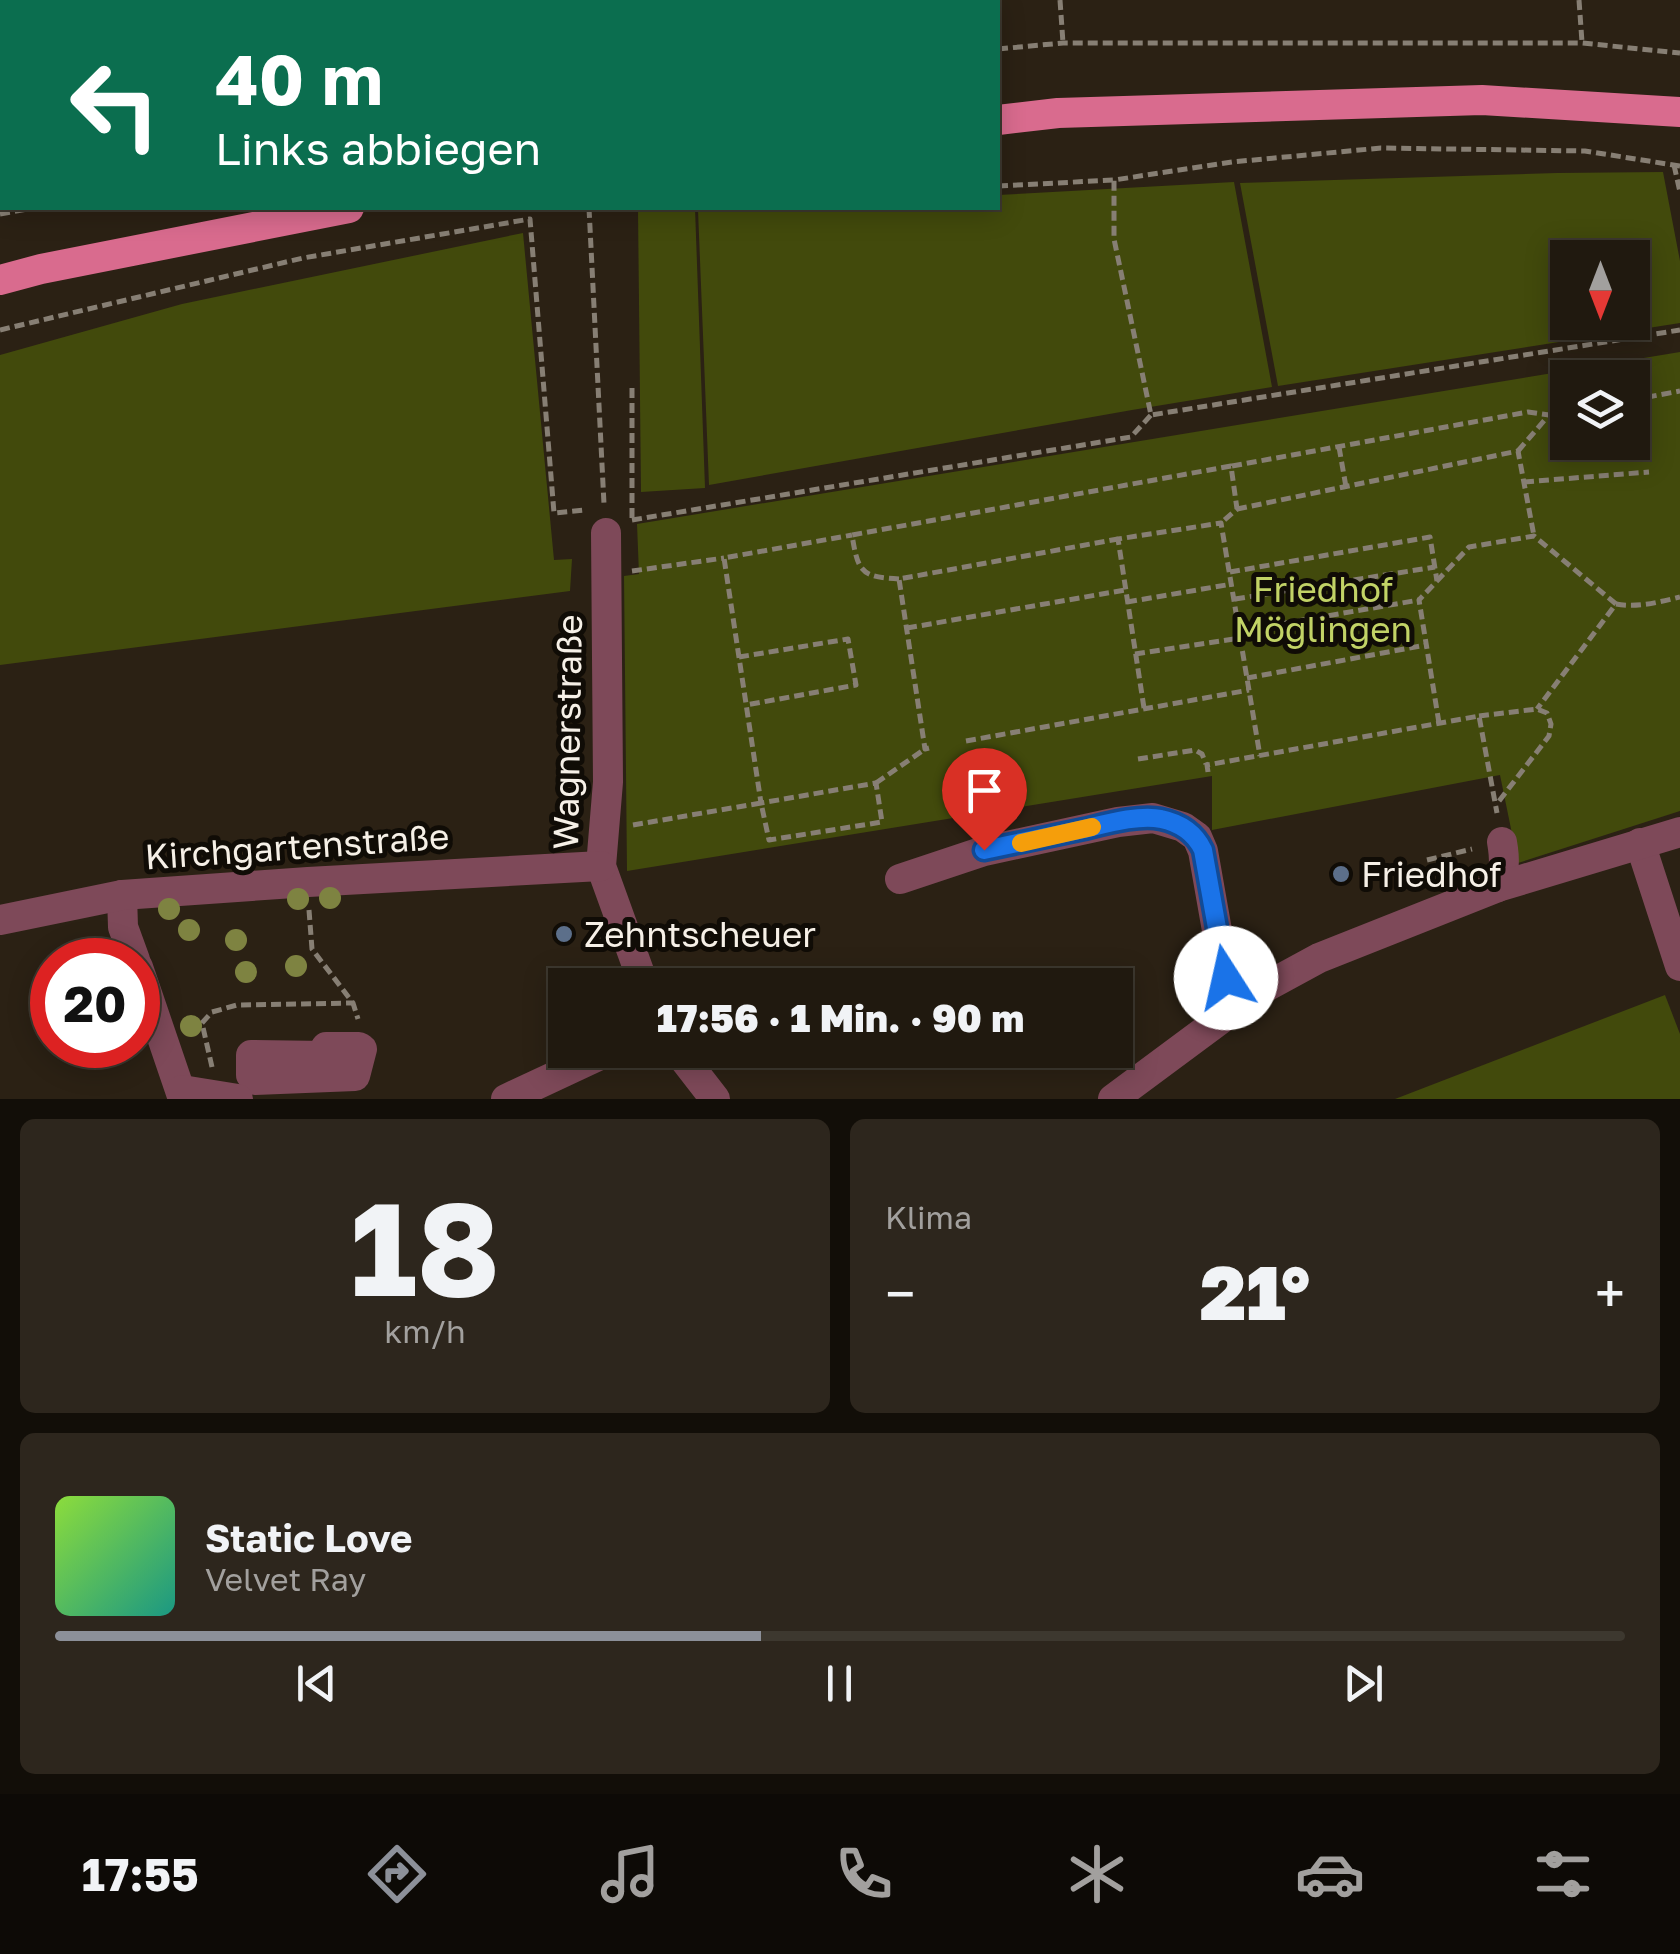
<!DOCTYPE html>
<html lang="de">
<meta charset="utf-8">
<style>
:root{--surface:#20190f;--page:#2d261d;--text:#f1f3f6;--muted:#a2a09e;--line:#3d382f;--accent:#8c9099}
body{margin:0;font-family:"Golos Text",sans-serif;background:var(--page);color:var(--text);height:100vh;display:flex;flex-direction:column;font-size:38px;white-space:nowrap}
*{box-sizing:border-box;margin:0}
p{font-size:32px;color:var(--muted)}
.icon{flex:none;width:55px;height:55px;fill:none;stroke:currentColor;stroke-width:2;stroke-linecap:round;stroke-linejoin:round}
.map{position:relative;height:1099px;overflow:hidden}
.sheet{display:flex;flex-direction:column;gap:20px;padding:20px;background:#120e08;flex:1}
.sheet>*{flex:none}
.banner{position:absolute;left:0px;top:0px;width:1000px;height:210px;box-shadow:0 5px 25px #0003,0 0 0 2px var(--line);background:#0b6e4f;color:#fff;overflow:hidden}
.needle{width:65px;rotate:180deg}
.fabs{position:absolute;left:1550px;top:240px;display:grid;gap:20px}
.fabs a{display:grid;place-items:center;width:100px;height:100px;border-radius:0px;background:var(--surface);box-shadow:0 5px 25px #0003,0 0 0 2px var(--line);font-size:50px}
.speed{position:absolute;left:30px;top:938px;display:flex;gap:20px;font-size:50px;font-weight:700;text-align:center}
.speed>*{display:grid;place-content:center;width:130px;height:130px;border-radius:50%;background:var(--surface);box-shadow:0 5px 25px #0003,0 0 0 2px var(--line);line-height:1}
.speed .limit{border:15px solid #d22;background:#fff;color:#111}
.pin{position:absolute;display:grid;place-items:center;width:85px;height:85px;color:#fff;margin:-102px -42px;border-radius:50% 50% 50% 0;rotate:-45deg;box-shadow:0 0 10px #0007}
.pin .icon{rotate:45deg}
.me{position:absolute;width:110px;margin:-55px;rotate:350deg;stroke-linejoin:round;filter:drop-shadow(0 0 8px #0008)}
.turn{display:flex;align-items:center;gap:35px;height:210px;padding:0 50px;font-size:45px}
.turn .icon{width:130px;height:130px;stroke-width:2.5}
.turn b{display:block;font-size:70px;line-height:85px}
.big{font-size:75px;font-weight:800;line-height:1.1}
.sheet .tile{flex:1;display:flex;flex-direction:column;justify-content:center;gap:15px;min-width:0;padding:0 35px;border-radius:15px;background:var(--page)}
.sheet .dial{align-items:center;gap:0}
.dial b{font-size:130px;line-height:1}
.song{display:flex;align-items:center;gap:30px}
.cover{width:120px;height:120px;border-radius:15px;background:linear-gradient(135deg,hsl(90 70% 55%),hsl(170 70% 35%))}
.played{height:10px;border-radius:5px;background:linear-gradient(90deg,var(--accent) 45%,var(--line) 45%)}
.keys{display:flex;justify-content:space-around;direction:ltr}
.heat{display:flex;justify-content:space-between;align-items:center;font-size:55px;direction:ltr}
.sheet .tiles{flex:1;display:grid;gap:20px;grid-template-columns:1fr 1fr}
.tile:last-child{grid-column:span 2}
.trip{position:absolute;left:548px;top:968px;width:585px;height:100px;border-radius:0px;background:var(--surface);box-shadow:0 5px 25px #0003,0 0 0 2px var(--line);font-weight:800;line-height:100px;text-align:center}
.dock{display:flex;height:160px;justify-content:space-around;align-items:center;background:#0d0a06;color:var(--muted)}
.dock .icon{width:70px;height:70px}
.dock .current{color:var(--accent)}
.dock b{font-size:45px;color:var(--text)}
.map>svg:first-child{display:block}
.green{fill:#424a0c;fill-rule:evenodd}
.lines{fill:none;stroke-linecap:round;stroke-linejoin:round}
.path{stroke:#877f74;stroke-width:5;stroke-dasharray:10 5;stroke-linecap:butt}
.minor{stroke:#7e4959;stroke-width:30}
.major{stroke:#d96b8e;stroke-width:30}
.tree{fill:#7e8341}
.route-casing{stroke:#114b97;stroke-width:25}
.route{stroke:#1a73e8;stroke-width:18}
.slow{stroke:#f59e0b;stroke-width:18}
.service-dot{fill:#5c6f8a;stroke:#100c06;stroke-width:4}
.labels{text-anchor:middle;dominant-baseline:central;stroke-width:10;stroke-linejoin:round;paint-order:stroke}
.park-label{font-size:35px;fill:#c2d366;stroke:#100c06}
.street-label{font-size:35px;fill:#f6f0e7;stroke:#100c06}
.poi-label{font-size:35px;fill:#f6f0e7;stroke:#100c06;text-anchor:start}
</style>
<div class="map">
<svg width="1680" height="1099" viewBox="0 0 1680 1099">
<rect width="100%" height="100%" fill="#2b2114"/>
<g class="green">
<path d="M1663,172L1680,261V323L1278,386L1240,183L1557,173ZM1568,258H1632V322H1568Z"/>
<path d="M1234,182L1272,387L1132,410L709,485L698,210L747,208H998V195Z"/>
<path d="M638,208H695L705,488L641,492Z"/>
<path d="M523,233L554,560L572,559L570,591L0,665V355L182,304Z"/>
<path d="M1680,352V811L1518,863L1500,775L1212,830V776L627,871L624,576L639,574L637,524ZM1568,378H1632V442H1568Z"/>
<path d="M1665,995L1680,1034V1099H1395Z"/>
</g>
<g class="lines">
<g class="path">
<path d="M507,0V2"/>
<path d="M575,0V2"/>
<path d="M648,0L649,2"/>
<path d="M1060,0L1063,43"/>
<path d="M1579,0L1582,42"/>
<path d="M998,49L1063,43H1582L1680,53"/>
<path d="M1674,165L1680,192"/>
<path d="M1680,166L1585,151L1381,148L1232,162L1114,180V239L1151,415L1680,330"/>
<path d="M998,186L1114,180"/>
<path d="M589,208L604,504"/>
<path d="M0,214L34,208"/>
<path d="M0,330L303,258L530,219L554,513L586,510"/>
<path d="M632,388V518"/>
<path d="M1632,400L1680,391"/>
<path d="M1339,447L1346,487"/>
<path d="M1518,451L1549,415L1568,411"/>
<path d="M1232,466L1528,412L1549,415"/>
<path d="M1524,482L1649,472"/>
<path d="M1237,509L1518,451L1534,536"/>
<path d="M632,520L1131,437L1151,415"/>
<path d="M632,571L724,558"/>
<path d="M1230,572L1430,537L1437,581"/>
<path d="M899,579C861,577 858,572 852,535L1231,466L1237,509L1221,523"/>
<path d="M1235,599L1435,567"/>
<path d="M1127,602L1232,584"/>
<path d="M1616,604C1638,608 1659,602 1680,597"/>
<path d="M907,628L1125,590"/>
<path d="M1240,631L1419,600"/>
<path d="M1135,654L1241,638"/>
<path d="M739,657L848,639L856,685L746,705"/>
<path d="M1247,678L1426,645"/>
<path d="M1144,708L1118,539L1221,523L1260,756"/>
<path d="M1479,716L1537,709L1547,713L1551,724L1549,736L1496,805"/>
<path d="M1439,723L1419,600L1469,547L1534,536L1616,604L1537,709"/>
<path d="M966,741L1249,690"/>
<path d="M929,748L925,749L899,579L1118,539"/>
<path d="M1138,759L1195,750L1202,754L1206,764"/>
<path d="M1208,772L1207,765L1479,716L1497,813"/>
<path d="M876,783L925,749"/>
<path d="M633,825L761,803L769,840L882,822L876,783L761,803L724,558L852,535"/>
<path d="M1427,860L1472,849"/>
<path d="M309,910L312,949L353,1003L358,1019"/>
<path d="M212,1067L202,1023L212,1012L237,1005L353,1003"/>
</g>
<g class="minor">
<path d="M606,533L608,782L601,866L644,985"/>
<path d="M1640,843L1680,966"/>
<path d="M900,879L984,851L1118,822L1153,818L1183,827L1197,837L1203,851L1231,1010"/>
<path d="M1498,887C1505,871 1505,859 1502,842"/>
<path d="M122,895L123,927L135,960"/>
<path d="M0,920L122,895L308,882L601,866"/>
<path d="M138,967L183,1099"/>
<path d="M326,1047H359L362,1049L355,1076L255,1080L251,1075V1055L326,1056Z"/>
<path d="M677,1050L715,1099"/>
<path d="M182,1090L238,1099"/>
<path d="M506,1099L611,1050"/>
<path d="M1113,1099L1260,990L1319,958L1498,887L1680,832"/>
</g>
<g class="major">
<path d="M998,120L1058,113L1482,100L1680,112"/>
<path d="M0,280L41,269L349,208"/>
</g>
</g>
<g class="tree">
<circle cx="330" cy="898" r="11"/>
<circle cx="298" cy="899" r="11"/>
<circle cx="169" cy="909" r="11"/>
<circle cx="189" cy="930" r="11"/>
<circle cx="236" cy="940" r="11"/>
<circle cx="296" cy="966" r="11"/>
<circle cx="246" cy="972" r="11"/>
<circle cx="191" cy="1026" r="11"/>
</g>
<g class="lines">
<g class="route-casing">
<path id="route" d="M984,850C1017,843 1051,836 1084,829C1105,824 1140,814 1161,819C1180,823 1195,833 1203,850L1226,978"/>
</g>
<use href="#route" class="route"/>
<path class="slow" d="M1021,843L1092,827"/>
</g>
<g class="service-dot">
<circle cx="1341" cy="874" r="10"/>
<circle cx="564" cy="934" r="10"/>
</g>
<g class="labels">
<g class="park-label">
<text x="1323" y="589">Friedhof<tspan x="1323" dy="40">Möglingen</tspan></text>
</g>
<g class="street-label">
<text transform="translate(567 732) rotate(-89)">Wagnerstraße</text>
<text transform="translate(297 846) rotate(-4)">Kirchgartenstraße</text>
</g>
<g class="poi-label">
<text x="1361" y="874">Friedhof</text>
<text x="584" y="934">Zehntscheuer</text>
</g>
</g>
</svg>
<div class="fabs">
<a><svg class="needle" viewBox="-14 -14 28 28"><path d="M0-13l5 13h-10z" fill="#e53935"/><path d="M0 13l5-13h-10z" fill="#a2a09e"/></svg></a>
<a><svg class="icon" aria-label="layers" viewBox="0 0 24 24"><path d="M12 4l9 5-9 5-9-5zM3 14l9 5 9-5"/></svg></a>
</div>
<div class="speed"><div class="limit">20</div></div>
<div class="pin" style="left:984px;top:850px;background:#d93025"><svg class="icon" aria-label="arrive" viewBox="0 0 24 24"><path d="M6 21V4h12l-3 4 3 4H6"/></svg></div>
<svg class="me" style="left:1226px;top:978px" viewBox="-20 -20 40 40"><circle r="19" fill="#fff"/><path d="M0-13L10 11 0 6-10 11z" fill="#1a73e8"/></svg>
<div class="trip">17:56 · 1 Min. · 90 m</div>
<div class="banner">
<div class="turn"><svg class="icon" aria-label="left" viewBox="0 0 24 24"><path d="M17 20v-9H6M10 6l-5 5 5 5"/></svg><div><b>40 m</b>Links abbiegen</div></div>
</div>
</div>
<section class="sheet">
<div class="tiles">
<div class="tile dial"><b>18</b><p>km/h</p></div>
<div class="tile"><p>Klima</p>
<div class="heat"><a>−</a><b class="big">21°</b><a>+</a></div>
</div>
<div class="tile">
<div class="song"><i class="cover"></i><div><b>Static Love</b><p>Velvet Ray</p></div></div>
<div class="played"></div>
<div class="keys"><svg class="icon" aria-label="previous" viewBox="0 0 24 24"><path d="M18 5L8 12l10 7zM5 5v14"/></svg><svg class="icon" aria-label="pause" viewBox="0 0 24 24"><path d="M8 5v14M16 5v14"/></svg><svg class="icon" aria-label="next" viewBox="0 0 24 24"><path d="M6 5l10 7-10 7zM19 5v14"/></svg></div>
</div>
</div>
</section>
<nav class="dock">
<b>17:55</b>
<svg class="icon current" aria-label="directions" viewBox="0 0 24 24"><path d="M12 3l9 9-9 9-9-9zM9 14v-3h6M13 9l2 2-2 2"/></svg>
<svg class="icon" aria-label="music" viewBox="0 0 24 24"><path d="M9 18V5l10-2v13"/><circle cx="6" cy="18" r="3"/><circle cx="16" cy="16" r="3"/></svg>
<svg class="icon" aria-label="phone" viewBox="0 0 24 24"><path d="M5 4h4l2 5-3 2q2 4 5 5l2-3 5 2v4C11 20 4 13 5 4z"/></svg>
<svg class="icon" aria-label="climate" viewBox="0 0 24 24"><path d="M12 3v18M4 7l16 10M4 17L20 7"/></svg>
<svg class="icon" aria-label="car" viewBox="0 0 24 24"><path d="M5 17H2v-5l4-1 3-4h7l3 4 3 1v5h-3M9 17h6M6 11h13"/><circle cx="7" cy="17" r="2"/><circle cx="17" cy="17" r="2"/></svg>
<svg class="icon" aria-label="filters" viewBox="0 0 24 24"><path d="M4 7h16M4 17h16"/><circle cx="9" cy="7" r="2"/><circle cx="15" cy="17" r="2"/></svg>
</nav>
